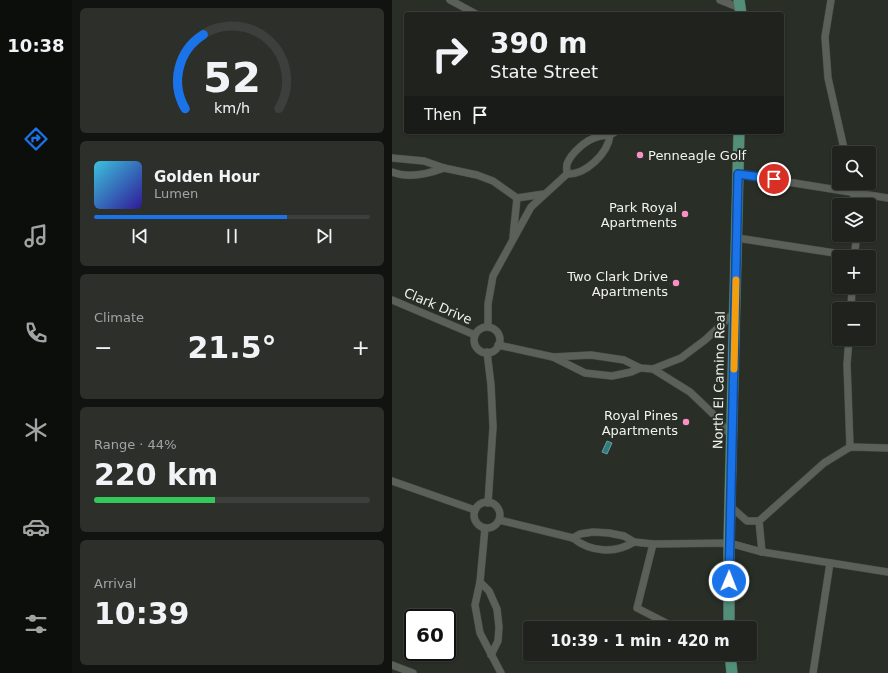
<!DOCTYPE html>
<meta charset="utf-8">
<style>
:root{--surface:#1f221d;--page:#2c2f2a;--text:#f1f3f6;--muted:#a1a4a4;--line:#3c3f3b;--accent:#1a73e8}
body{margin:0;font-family:"DejaVu Sans",sans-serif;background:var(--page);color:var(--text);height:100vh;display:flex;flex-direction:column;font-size:15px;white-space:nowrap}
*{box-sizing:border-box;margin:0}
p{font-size:13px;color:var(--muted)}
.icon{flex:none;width:22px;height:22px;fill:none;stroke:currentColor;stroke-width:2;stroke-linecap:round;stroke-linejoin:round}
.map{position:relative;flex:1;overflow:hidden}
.details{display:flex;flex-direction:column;gap:8px;padding:8px;background:#111310;width:320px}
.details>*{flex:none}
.banner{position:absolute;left:12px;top:12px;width:380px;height:122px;border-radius:4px;box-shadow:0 1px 3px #0004,0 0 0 1px var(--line);background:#1f221d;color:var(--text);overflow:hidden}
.fabs{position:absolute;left:440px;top:146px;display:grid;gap:8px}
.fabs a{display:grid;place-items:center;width:44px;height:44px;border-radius:4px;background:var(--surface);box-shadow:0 1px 3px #0004,0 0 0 1px var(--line);font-size:20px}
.speed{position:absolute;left:12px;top:609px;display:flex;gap:8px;font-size:20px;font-weight:700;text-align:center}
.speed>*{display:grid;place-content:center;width:52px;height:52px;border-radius:50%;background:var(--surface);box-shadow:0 1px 3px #0004,0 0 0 1px var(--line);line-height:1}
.speed .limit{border:2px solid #111;border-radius:6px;background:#fff;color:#111}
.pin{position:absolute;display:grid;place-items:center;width:34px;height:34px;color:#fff;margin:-17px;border:2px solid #fff;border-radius:50%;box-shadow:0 1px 4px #0007}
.me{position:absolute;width:44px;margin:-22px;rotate:1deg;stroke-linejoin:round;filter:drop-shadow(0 0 3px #0008)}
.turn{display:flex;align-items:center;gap:14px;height:84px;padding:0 20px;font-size:18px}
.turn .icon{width:52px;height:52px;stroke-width:2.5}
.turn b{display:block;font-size:28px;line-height:34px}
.then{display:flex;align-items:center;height:38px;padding:0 20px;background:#0003;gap:8px;font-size:15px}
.big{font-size:30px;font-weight:700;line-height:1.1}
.details .tile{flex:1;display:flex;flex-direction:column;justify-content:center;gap:6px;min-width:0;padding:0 14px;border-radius:6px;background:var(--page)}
.details .dial{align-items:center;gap:0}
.dial svg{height:104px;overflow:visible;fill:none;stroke:var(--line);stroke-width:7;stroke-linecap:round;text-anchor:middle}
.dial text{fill:var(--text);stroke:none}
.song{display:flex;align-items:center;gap:12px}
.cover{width:48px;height:48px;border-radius:6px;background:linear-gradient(135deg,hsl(190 70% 55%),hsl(250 70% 35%))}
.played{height:4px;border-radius:2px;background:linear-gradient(90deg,var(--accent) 70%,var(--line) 70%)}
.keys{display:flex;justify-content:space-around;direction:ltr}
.heat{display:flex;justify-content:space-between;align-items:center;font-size:22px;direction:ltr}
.charge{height:6px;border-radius:3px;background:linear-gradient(90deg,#34c759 44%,var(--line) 0)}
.trip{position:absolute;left:131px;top:621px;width:234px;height:40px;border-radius:4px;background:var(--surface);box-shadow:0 1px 3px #0004,0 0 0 1px var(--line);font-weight:700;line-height:40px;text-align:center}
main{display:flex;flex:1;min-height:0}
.tab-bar{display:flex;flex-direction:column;width:72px;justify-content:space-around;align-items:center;background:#0c0e0c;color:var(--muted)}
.tab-bar .icon{width:28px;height:28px}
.tab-bar .current{color:var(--accent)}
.tab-bar b{font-size:18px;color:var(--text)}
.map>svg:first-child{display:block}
.water{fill:#2f7c7f;stroke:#69a0a1}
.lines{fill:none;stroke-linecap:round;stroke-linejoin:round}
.minor-casing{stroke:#474b46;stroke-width:8}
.primary-casing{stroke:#474b46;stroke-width:12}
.minor{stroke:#5b6059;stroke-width:7}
.primary{stroke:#538e79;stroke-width:11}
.route-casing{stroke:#114b97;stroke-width:10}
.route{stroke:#1a73e8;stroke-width:7}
.slow{stroke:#f59e0b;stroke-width:7}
.poi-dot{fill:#fa8fc7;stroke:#292e27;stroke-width:1.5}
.labels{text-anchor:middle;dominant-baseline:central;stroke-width:4;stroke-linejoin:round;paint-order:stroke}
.poi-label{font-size:13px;fill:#f0f3ef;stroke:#292e27;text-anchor:end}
.street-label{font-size:13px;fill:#f0f3ef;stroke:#292e27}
</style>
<main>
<nav class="tab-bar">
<b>10:38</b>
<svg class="icon current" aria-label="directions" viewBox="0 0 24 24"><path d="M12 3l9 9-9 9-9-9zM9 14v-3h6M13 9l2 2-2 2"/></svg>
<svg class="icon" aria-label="music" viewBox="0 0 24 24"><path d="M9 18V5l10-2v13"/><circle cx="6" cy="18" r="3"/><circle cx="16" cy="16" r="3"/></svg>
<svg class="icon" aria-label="phone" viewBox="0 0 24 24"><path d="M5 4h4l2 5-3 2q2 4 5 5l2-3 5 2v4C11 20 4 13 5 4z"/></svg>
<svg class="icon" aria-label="climate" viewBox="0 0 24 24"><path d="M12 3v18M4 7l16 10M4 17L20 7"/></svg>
<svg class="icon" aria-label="car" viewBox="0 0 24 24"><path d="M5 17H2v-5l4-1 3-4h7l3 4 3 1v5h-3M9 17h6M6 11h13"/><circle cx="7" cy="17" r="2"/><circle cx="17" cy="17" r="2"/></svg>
<svg class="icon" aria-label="filters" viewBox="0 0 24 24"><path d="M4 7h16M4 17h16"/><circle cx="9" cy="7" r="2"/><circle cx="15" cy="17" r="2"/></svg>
</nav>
<section class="details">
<div class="tile dial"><svg viewBox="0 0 100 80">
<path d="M14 69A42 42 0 1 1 86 69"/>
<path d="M14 69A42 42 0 0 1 28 12" stroke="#1a73e8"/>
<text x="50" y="56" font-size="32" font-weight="700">52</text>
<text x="50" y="72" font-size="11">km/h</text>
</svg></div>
<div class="tile">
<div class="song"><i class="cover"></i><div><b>Golden Hour</b><p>Lumen</p></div></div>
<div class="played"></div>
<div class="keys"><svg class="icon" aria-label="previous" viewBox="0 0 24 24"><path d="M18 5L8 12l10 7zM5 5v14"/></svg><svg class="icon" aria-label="pause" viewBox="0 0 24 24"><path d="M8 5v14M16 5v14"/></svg><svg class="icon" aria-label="next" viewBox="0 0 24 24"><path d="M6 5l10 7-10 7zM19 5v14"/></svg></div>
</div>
<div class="tile"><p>Climate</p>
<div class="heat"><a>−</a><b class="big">21.5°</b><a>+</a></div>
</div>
<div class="tile"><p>Range · 44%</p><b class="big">220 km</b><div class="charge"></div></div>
<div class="tile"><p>Arrival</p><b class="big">10:39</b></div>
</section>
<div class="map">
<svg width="496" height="673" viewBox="0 0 496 673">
<rect width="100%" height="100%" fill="#292e27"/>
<path class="water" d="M215,441L220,443L215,454L210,452Z"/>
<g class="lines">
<g class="minor-casing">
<g id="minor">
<path d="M58,0L84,14"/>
<path d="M328,0L348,8"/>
<path d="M439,0L433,37L436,78L453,153"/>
<path d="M0,158L32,161L52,168L85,175L101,181L125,198L152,194"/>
<path d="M0,172C17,179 36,174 52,168"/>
<path d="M175,174C175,171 174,167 175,164C179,153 194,140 205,137C212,135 217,136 223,132"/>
<path d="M346,174L496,198"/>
<path d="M460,183L463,205"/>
<path d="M121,237L125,198"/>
<path d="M345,238L462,256"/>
<path d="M462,257L465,235"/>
<path d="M0,300L83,335"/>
<path d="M459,309L460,287"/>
<path d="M96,327V304L101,276L139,207L175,174C193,175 216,154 218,135"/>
<circle cx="95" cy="340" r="13"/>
<path d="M457,339L455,364L458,447"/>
<path d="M106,345L161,357L193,373L220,376L239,372L248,368"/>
<path d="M95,352L99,385L101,427L96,503"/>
<path d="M161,357L199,355L232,360L248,368L261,369L289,358L313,340L343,312"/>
<path d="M261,369L298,392L320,413L340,437"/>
<path d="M0,481L83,510"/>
<circle cx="95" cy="515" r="13"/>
<path d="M338,506L355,521H367"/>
<path d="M107,520L181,538C198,552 223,554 242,542"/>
<path d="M93,528L88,582L83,605L88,633L109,673"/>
<path d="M181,538L188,534L201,532L217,533L232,536L242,542L261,544L337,543L370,552L496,572"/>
<path d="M261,544L245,608L284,628"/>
<path d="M370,552L367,521L432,463L458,447L496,448"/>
<path d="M88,582L97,591L105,609L107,627L106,641L99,655"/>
<path d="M0,665L21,673"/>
<path d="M421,673L438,563"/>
</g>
</g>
<g class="primary-casing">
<g id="primary">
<path d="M347,0L349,14"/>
<path d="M337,628V543L347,132"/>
<path d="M338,654L340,673"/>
</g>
</g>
<use href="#minor" class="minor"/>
<use href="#primary" class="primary"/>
</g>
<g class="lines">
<g class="route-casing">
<path id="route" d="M337,581L346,174L382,179"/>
</g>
<use href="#route" class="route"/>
<path class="slow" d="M342,369L344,280"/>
</g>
<g class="poi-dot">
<circle cx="248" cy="155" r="4"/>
<circle cx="293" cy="214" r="4"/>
<circle cx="284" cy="283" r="4"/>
<circle cx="294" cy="422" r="4"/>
</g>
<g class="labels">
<g class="poi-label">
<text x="256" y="155" text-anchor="start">Penneagle Golf</text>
<text x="285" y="207">Park Royal<tspan x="285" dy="15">Apartments</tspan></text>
<text x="276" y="276">Two Clark Drive<tspan x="276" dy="15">Apartments</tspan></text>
<text x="286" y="415">Royal Pines<tspan x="286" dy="15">Apartments</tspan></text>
</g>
<g class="street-label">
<text transform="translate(46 306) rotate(23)">Clark Drive</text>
<text transform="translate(327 380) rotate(-89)">North El Camino Real</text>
</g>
</g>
</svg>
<div class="fabs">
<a><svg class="icon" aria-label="search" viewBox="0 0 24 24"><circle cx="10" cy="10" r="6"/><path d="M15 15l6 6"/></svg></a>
<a><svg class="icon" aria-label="layers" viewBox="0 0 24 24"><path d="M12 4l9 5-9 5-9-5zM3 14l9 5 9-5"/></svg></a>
<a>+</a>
<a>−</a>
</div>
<div class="speed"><div class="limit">60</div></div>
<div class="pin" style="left:382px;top:179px;background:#d93025"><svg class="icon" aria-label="arrive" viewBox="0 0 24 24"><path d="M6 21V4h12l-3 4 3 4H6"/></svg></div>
<svg class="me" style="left:337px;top:581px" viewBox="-20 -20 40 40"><circle r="17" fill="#1a73e8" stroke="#fff" stroke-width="3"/><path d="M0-11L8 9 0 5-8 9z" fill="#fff"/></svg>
<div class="trip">10:39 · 1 min · 420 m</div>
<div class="banner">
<div class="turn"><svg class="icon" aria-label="right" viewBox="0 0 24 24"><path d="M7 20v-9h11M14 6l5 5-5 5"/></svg><div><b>390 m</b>State Street</div></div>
<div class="then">Then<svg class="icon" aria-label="arrive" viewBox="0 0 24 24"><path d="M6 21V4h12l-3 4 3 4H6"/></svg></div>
</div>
</div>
</main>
